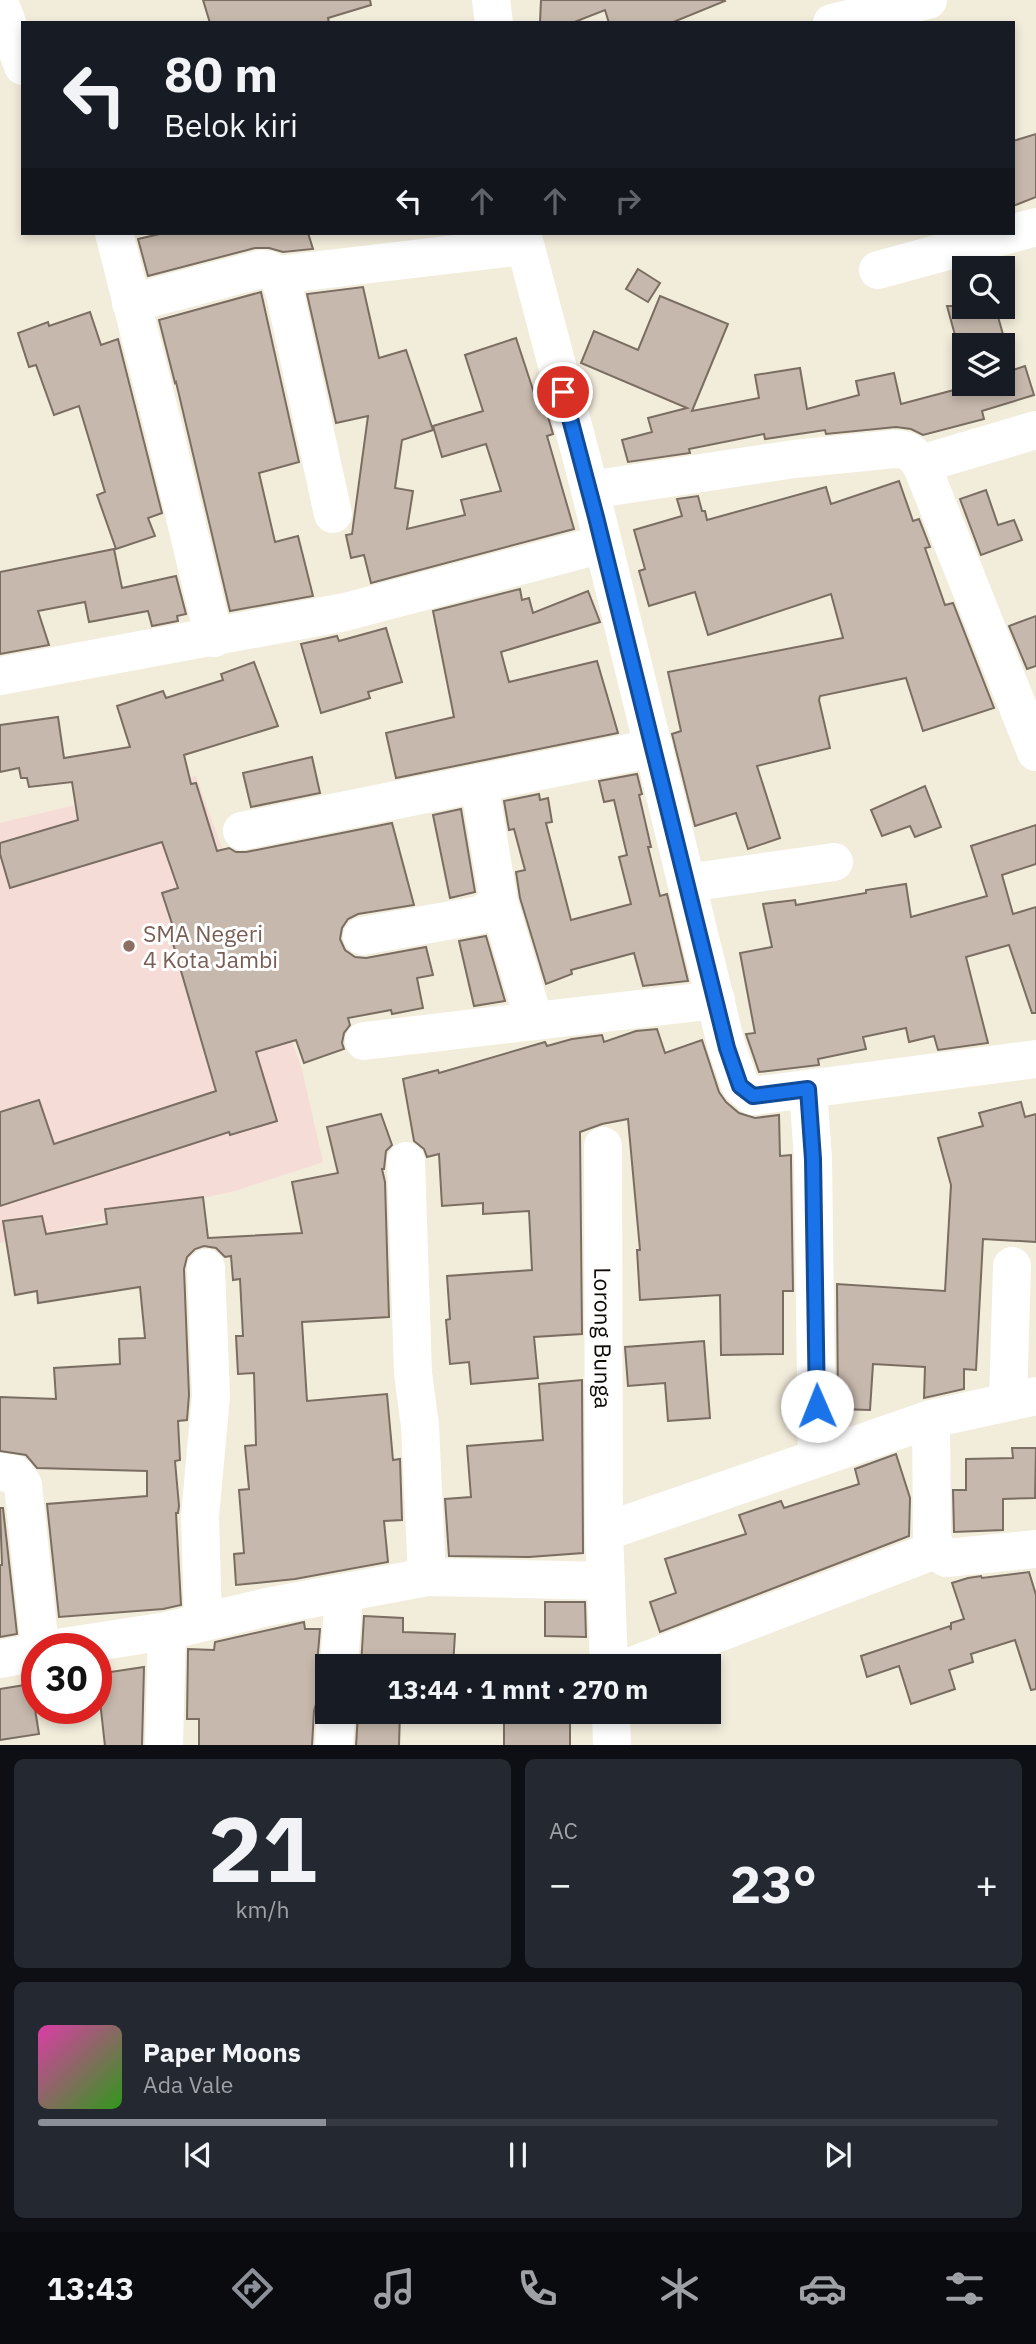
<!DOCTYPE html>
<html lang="id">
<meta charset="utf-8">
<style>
:root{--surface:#171b24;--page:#242831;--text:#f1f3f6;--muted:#9ea1a6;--line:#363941;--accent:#8c9099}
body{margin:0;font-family:"IBM Plex Sans",sans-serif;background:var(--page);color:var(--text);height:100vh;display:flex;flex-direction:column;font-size:26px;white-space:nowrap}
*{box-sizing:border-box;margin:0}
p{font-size:23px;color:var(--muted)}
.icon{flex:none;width:38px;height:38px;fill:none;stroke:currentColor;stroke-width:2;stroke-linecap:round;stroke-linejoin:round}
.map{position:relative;height:1745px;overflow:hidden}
.sheet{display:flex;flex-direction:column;gap:14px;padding:14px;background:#0d0f14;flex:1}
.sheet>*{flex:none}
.top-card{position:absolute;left:21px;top:21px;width:994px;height:214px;border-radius:0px;box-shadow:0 4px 10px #0003;background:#171b24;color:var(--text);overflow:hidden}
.fabs{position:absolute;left:952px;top:256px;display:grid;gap:14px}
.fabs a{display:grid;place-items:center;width:63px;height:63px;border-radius:0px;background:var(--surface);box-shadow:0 4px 10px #0003;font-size:35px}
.speed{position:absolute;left:21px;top:1633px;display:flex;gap:14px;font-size:35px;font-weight:700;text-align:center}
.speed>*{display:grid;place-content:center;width:91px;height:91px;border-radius:50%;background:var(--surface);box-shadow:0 4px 10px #0003;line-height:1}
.speed .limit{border:10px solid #d22;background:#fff;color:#111}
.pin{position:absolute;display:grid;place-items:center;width:60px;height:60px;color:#fff;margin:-30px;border:4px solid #fff;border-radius:50%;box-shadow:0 2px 7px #0007}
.me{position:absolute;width:77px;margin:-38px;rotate:359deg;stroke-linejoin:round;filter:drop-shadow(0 0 5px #0008)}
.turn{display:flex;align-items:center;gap:24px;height:147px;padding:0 28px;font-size:32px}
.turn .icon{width:91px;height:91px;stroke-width:2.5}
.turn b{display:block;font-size:49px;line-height:60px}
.lanes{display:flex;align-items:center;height:66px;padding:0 28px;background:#0003;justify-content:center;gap:35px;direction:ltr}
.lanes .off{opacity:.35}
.big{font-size:52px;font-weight:700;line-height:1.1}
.sheet .tile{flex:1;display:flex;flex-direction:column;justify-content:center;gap:10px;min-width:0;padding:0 24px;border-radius:10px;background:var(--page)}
.sheet .dial{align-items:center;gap:0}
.dial b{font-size:91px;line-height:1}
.song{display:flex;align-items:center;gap:21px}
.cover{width:84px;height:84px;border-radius:10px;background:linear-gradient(135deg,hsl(320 70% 55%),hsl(110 70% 35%))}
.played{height:7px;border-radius:4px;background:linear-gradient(90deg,var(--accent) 30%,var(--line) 30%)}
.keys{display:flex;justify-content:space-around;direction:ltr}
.heat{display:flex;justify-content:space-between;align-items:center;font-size:38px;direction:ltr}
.sheet .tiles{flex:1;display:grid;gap:14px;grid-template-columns:1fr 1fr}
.tile:last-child{grid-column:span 2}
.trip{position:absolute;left:315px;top:1654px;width:406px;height:70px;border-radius:0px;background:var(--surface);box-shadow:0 4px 10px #0003;font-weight:700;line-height:70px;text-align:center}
.menu{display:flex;height:112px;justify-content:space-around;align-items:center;background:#090b0e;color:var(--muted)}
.menu .icon{width:49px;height:49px}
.menu .current{color:var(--accent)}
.menu b{font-size:32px;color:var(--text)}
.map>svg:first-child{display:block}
.education{fill:#f6dcd7}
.building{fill:#c6b8ac;stroke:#7a6d62;stroke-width:2}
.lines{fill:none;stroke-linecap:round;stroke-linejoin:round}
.minor{stroke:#fff;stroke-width:38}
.route-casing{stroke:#114b97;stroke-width:18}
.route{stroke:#1a73e8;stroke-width:12}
.education-dot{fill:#8d6e63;stroke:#fff;stroke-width:2.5}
.labels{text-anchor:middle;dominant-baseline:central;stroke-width:6;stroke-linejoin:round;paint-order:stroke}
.education-label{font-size:23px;fill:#785e54;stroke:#fff;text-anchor:start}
.street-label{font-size:23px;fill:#0d0b06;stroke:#fff}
</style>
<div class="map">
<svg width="1036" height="1746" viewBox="0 0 1036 1746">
<rect width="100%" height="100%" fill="#f2ecdb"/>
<path class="education" d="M196,776L302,1069L323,1162L235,1191L0,1243V823Z"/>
<g class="building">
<path d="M203,0H370L371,5L328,18L329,23H210Z"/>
<path d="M541,0H724L725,1L671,23H609L605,10L572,23H557L540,22Z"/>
<path d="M1036,134V197L1013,206V141Z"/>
<path d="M164,233H308L313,249L283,252L269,248H255L148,276L138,239Z"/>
<path d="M638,269L660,283L648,302L626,289Z"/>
<path d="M363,287L379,358L406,350L433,430L402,440L395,488L413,491L407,529L465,515L461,500L501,491L486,444L442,457L433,426L483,411L465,355L516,338L539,408L545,406L553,434L547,436L574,529L371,583L364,555L351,558L346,535L352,534L368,416L336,423L307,294Z"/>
<path d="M261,292L299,462L259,473L275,542L298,536L313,596L230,611L176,382L175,383L159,320Z"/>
<path d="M660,296L728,324L692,411L759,398L755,375L800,368L807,409L859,395L856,381L894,373L901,404L969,386L968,383H1003V345H964V368L947,306H995L1013,370L1025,366L1034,395L982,411L984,419L923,435L911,429L896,427L826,434L825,430L765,439L764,434L689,449L690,453L628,462L622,440L652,432L648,418L687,408L581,363L594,331L638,350Z"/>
<path d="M90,312L101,345L118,339L162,513L148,518L155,536L116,549L97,495L105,492L79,406L54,415L36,365L29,367L18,333L48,322L49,326Z"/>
<path d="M899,481L913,521L919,519L930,547L925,548L945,605L953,603L994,708L923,731L906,678L820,696L819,700L830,748L757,766L780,838L748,849L736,813L695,826L672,734L681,731L668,672L843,638L831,594L708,635L695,592L649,606L639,571L645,569L634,530L682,516L677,499L698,496L702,511H705L707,520L826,487L831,504Z"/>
<path d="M986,490L998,525L1014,520L1022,540L981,555L960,499Z"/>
<path d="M114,549L122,588L176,576L186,614L177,616L178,621L152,626L148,611L89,622L85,602L38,611L49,645L0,654V572Z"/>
<path d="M520,589L522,600L529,598L533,613L588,591L600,622L501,652L509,682L597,661L618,733L396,778L386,733L454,717L433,611Z"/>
<path d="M1036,616V666L1027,669L1009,626Z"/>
<path d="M386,628L402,682L368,692L370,698L321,713L301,644L337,636L339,641Z"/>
<path d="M254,662L278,726L184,755L191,784L196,783L217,851L229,848L236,852H246L392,823L414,905L358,914L348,919L342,928L340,939L345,950L355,957L366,958L426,947L433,975L417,978L423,1008L392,1014L391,1010L348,1018L350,1025L344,1033L342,1043L344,1049L304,1063L296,1040L256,1052L277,1121L230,1135L229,1132L0,1206V1112L39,1100L54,1144L216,1091L172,940L177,939L162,893L178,888L162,842L10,888L0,854V843L78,820L72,782L29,787L27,778H21L19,768L0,772V725L58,717L64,758L130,747L117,706L163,691L166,698L223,680L221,674Z"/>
<path d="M312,757L320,793L251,807L243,773Z"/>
<path d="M637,774L642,794L639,795L651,847H648L660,896L667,894L688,981L643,986L634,953L571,970L572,974L546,984L520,898L516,872L525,870L514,829L509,830L504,801L539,794L540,800L548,798L552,822L546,823L571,920L631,904L619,857L627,855L614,800L604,802L599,781Z"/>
<path d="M925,786L941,827L915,837L910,826L882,836L871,810Z"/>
<path d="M461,809L475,892L450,898L433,815Z"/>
<path d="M1036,825V864L1002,875L1013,914L1036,907V1013H1032L1009,945L966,957L988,1043L938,1050L934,1036L909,1042L906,1028L863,1037L866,1049L818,1059L819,1065L759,1072L746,1034L755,1033L740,953L772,947L763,904L795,900L796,905L866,893V890L906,884L911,917L987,896L971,846Z"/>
<path d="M486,936L505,1001L474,1006L459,941Z"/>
<path d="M657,1029L665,1053L702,1040L719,1092L726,1102L739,1113L755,1118L779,1115L780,1156L791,1155V1160L793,1291H783V1354L721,1355L720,1295L640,1300L637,1250H640L628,1119L602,1124L580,1132L582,1334L534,1337L538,1378L471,1384L469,1362L450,1364L446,1320L450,1319L447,1276L532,1270L529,1211L483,1214V1203L442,1206L439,1154L427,1157L424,1149L414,1141L403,1079L438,1070L439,1073L545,1042L547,1046L572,1039L602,1035L604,1042L636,1031Z"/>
<path d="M1021,1102L1025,1117L1036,1114V1242L983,1239L976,1370L964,1369V1389L924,1398L925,1367L873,1364L870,1410L838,1409L837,1284L945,1291L951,1185L938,1138L983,1126L979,1113Z"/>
<path d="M381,1114L392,1145L386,1151L384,1169H382L385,1182L389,1317L302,1322L307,1401L387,1394L393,1460L400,1459L402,1520L384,1521L388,1562L295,1579L236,1585L234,1554L244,1553L239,1490L249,1489L245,1446L256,1445L254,1373L238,1374L236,1336H243L240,1279L233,1280L231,1256L225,1257L216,1248L204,1246L195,1249L187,1257L184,1269L189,1395L187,1420L178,1421L180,1460L175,1461L179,1506L178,1513H176L181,1605L163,1609L59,1617L47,1504L147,1496V1471L37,1468L26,1455L0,1451V1397L56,1399L54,1368L120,1364L119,1339L145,1338L140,1287L38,1303L37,1291L15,1295L3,1221L42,1216L46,1234L107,1224L105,1209L203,1197L208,1238L302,1233L292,1182L338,1173L327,1127Z"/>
<path d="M704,1341L710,1418L668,1421L665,1383L628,1386L625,1347Z"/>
<path d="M582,1380L583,1553L529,1557L449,1556L445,1499L471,1497L467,1446L543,1440L539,1384Z"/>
<path d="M1012,1448H1036L1035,1498L1003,1499V1530L954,1532L953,1490H966V1459L1013,1458Z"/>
<path d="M896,1454L910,1498L909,1536L660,1632L650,1602L676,1593L665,1559L746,1534L739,1515L781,1501L784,1508L859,1484L855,1469Z"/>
<path d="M0,1508H3L17,1634L0,1637V1565H2Z"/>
<path d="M1029,1572L1036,1595V1689L1031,1690L1015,1640L971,1654L973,1662L949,1670L955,1689L911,1704L899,1666L867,1677L861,1656L950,1626L951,1630V1623L964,1619L952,1583L968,1578L981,1576L982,1578Z"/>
<path d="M545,1602H585L586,1637L545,1636Z"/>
<path d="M364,1616L403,1618V1632L455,1634L453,1666H361Z"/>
<path d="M304,1622L305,1629H320L317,1665L319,1675L323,1680V1696L317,1701L314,1711L312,1746H199V1719H187L188,1649L214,1650L215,1642Z"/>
<path d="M144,1667L142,1746H105L97,1674Z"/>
<path d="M31,1684L39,1734L0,1740V1689Z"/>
<rect x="504" y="1712" width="66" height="34"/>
<path d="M358,1713L400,1712L399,1746H356Z"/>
</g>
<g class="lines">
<g class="minor">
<path d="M491,0L494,23"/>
<path d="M0,4L23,66"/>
<path d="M832,23L928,0"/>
<path d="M114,233L164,430L214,638"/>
<path d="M522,233L590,490"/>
<path d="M878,270L1036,227"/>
<path d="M278,275L524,246"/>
<path d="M131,303L261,269C278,269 280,280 285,294L333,514"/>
<path d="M921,464L1036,430"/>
<path d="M0,676L345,612L603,544"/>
<path d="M1036,752L921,464C913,454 909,449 895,449L794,459L590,490L727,1048L740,1085L753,1096L1036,1059"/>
<path d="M242,831L654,748"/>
<path d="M687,883L834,862"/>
<path d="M499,903L534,1021"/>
<path d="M362,936L480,915L499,903L479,783"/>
<path d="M364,1041L716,1000"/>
<path d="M808,1089L813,1159L817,1456"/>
<path id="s1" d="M603,1146L604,1532"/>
<path d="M1008,1401L1012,1266"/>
<path d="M931,1419L932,1535L935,1550L946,1558L1036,1549"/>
<path d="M0,1472L15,1474L23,1485L40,1648"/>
<path d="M427,1577L606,1581"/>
<path d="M203,1621L200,1516L211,1396L206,1268"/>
<path d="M57,1648L167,1631L267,1607L427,1577L420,1426L413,1373L406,1161"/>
<path d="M0,1659L37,1652"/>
<path d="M339,1666L344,1593"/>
<path d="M609,1666L604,1532L931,1419L1036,1396"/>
<path d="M632,1666L935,1550"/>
<path d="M611,1712L612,1746"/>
<path d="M164,1746L167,1631"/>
<path d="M334,1746L336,1712"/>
</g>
</g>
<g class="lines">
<g class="route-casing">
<path id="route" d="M563,392L596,517L727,1048L740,1086L753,1096L808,1089L813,1159L817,1406"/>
</g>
<use href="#route" class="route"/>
</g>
<circle class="education-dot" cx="129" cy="946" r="7"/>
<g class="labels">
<g class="education-label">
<text x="143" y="933">SMA Negeri<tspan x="143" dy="26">4 Kota Jambi</tspan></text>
</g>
<g class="street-label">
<text stroke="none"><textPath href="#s1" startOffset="192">Lorong Bunga</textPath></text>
</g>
</g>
</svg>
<div class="fabs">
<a><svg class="icon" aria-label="search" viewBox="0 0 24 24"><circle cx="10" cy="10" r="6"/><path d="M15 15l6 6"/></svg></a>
<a><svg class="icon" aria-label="layers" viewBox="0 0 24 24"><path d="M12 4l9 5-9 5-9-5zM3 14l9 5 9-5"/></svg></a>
</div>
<div class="speed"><div class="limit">30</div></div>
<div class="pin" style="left:563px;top:392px;background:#d93025"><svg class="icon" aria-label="arrive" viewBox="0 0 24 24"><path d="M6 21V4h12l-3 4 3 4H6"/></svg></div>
<svg class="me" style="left:817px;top:1406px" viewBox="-20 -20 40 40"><circle r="19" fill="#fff"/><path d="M0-13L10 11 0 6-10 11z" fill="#1a73e8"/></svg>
<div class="trip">13:44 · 1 mnt · 270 m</div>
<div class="top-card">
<div class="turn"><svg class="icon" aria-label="left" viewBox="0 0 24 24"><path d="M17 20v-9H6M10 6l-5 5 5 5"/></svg><div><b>80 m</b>Belok kiri</div></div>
<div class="lanes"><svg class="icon" aria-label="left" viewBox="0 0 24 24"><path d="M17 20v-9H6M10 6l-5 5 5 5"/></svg><svg class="icon off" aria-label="ahead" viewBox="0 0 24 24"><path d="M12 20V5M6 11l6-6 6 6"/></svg><svg class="icon off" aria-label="ahead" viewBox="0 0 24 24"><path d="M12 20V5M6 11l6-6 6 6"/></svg><svg class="icon off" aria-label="right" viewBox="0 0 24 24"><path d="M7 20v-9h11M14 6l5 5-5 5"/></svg></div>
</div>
</div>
<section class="sheet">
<div class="tiles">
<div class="tile dial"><b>21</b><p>km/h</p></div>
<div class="tile"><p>AC</p>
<div class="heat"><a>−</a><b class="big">23°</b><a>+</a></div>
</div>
<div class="tile">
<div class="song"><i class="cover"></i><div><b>Paper Moons</b><p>Ada Vale</p></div></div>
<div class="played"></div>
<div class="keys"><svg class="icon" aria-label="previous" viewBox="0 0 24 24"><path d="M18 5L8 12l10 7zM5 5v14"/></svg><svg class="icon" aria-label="pause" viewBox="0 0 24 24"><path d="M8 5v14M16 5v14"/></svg><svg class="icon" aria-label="next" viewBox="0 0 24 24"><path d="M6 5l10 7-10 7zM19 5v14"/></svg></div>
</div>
</div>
</section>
<nav class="menu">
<b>13:43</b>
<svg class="icon current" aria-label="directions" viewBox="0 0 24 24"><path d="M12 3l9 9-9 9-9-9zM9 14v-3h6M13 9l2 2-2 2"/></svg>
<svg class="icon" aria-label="music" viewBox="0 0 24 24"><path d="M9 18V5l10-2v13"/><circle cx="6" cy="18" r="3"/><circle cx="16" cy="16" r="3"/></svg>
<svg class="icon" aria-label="phone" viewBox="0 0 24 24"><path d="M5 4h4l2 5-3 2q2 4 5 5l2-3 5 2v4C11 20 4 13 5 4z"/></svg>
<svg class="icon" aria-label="climate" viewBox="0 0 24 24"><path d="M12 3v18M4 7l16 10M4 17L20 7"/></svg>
<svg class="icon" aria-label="car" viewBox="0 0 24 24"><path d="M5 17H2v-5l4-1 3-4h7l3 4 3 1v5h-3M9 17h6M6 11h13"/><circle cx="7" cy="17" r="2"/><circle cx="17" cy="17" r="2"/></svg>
<svg class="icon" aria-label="filters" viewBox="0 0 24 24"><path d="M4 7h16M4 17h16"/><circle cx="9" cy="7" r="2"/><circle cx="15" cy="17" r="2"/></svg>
</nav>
